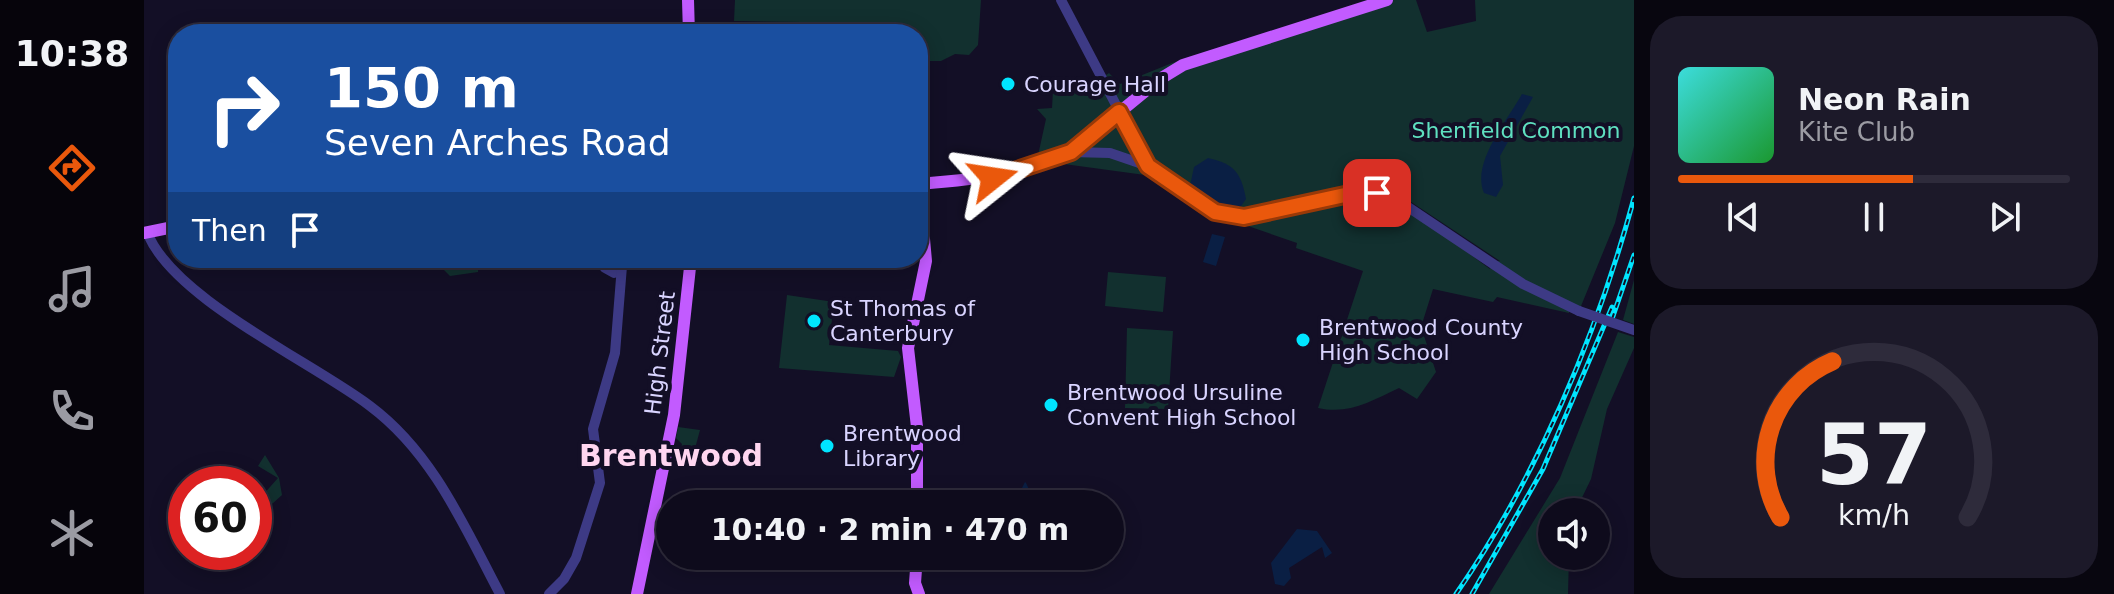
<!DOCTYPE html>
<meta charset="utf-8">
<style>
:root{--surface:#0e0b1c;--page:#1c1929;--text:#f1f3f6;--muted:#9b9ba3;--line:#2e2b3b;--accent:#ea580c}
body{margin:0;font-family:"DejaVu Sans",sans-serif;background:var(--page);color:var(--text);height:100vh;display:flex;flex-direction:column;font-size:30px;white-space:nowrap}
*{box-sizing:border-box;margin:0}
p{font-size:26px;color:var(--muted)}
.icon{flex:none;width:44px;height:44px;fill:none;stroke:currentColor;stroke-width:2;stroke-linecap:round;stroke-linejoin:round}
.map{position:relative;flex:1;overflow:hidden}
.side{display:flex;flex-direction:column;gap:16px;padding:16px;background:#08060f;width:480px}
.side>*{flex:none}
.hud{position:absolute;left:24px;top:24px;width:760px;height:244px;border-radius:32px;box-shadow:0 4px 20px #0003,0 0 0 2px var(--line);background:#1a4fa0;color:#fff;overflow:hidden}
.tools{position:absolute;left:1394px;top:498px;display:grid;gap:16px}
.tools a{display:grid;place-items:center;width:72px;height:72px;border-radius:50%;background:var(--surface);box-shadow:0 4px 20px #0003,0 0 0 2px var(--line);font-size:40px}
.speed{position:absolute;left:24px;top:466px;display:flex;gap:16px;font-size:40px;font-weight:700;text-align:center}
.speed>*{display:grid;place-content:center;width:104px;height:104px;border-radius:50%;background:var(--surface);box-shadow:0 4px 20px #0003,0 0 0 2px var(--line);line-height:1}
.speed .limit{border:12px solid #d22;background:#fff;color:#111}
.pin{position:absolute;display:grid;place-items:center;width:68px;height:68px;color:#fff;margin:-34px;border-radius:16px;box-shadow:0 4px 12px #0006}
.me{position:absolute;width:88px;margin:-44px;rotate:75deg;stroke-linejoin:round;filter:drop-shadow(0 0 6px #0008)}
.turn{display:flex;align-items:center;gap:28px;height:168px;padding:0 24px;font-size:36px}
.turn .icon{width:104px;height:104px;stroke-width:2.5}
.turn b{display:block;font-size:56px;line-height:68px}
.then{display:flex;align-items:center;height:76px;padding:0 24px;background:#0003;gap:16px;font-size:30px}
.side .tile{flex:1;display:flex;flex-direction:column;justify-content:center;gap:12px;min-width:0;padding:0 28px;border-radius:32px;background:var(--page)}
.side .dial{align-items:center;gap:0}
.dial svg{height:208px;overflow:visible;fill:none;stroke:var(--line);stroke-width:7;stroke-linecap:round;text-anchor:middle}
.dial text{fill:var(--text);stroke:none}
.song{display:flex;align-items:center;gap:24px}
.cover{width:96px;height:96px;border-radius:12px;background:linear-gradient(135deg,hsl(180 70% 55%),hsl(130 70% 35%))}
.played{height:8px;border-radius:4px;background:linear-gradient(90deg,var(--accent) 60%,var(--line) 60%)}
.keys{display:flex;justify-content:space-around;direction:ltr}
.trip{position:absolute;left:512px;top:490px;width:468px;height:80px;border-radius:40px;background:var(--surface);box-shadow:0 4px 20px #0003,0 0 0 2px var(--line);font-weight:800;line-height:80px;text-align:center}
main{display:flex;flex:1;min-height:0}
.menu{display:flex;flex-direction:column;width:144px;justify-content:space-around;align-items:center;background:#06040b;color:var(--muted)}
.menu .icon{width:56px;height:56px}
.menu .active{color:var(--accent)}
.menu b{font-size:36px;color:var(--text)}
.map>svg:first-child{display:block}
.green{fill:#12302f}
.water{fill:#0a1f44}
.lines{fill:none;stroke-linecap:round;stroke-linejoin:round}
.minor{stroke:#3d3a85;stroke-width:10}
.major{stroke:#c25bff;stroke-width:12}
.rail-casing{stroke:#00e5ff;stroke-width:5}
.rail{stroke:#130f26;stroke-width:2;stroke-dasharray:6;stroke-linecap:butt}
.minor-bridge{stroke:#3d3a85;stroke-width:10}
.route-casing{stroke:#983908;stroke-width:20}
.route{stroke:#ea580c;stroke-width:14}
.poi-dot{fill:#00e5ff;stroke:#130f26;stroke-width:3}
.labels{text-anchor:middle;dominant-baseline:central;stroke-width:8;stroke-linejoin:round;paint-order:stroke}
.poi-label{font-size:22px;fill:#d9d4ff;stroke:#130f26;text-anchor:start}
.park-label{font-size:22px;fill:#5fe0c0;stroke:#130f26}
.street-label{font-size:22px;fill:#d9d4ff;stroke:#130f26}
.district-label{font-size:30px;font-weight:bold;fill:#ffd6f0;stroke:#130f26}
</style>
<main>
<nav class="menu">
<b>10:38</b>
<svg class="icon active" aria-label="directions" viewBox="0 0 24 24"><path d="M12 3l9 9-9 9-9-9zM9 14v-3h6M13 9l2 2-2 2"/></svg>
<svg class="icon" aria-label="music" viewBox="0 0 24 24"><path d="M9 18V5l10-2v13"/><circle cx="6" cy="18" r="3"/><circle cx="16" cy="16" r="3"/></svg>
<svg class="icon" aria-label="phone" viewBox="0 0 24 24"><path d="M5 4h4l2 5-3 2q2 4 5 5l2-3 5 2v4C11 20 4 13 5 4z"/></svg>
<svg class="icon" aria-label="climate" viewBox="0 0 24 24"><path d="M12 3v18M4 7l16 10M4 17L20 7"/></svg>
</nav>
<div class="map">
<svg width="1490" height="594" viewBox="0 0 1490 594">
<rect width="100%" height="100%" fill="#130f26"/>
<g class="green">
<path d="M591,0H837L834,45L825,55L811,54L797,61H774V34H658V22L590,21Z"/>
<path d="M1243,0H1272L1283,32L1332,21L1331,0H1490V146L1471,223L1435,311L1425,307V313L1353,297L1349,302L1289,289L1277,327L1292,372L1273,399L1255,388C1227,401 1205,415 1174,408L1219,271L1152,248L1153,243L1104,226C1132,211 1220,191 1249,203C1283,217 1316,248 1346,269L1345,261H1356L1258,196C1211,180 1138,199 1093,217L1003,171L1001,175L920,164L921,160H893L902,119L893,109L908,108L909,90L943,81L950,83L965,73L976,84L1028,63Z"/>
<path d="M296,258H334V272L306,276L295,265Z"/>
<path d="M964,272L1022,277L1019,312L961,306Z"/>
<path d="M1490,280V324L1479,320Z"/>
<path d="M643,295L690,302L685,345L754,351L757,357L750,377L635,368Z"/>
<path d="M983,328L1029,331L1024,409L981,408Z"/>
<path d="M1474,332L1490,337V348L1463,409L1447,479L1431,512H1408V556H1425L1424,594H1345L1416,478Z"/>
<path d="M534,427L556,430L549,456H547L530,452L536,453L538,444L532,438Z"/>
<path d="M121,455L135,478L138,495L119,512L110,505L134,478L114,466Z"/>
</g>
<g class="water">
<path d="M1378,94L1389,97L1356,156L1359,185L1352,197L1340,193C1327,163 1363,121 1378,94Z"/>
<path d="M1064,158C1091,164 1097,173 1102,199L1093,212L1064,204L1046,186L1050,167Z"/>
<path d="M1068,234L1081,237L1072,266L1059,262Z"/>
<path d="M881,482L882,483L892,504H870Z"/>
<path d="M1153,529L1173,531L1188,553L1181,558L1178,547L1145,568L1147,578L1140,586L1131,584L1127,563Z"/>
</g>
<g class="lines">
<g class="minor">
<path d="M917,0L1004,166L1060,206L1100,217L1210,193L1246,195L1379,284L1435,311"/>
<path d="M927,152L966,153L1004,166"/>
<path d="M3,232C28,298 168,362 226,406C289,453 320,526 356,594"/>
<path d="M463,258L461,268L470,273L477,269L480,258"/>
<path d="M405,594L420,579L432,558L456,483L449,429L471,353L478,266"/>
</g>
<g class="major">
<path d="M544,0L545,34"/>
<path d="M774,184C827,179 878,177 927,152L1016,79L1039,65L1243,0"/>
<path d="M0,233L34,226"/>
<path d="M773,504V427L764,348L782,261L775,184"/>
<path d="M773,556L771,583L775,594"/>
<path d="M493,594L530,415L547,258"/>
</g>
<g class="rail-casing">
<g id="rail">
<path d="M1468,319L1490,255"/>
<path d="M1312,594C1393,477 1453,335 1490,198"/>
<path d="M1328,594L1399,469L1468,307"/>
</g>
</g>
<use href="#rail" class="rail"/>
<path class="minor-bridge" d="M1435,311L1490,330"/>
</g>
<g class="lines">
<g class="route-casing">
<path id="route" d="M849,178L927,152L975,112L1004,166L1071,212L1100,217L1210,193H1233"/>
</g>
<use href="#route" class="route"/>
</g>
<g class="poi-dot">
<circle cx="864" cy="84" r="8"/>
<circle cx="670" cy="321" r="8"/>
<circle cx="1159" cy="340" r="8"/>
<circle cx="907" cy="405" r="8"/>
<circle cx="683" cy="446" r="8"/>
</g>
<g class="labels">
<g class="poi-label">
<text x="880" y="84">Courage Hall</text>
<text x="686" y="308">St Thomas of<tspan x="686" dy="25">Canterbury</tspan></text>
<text x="1175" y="327">Brentwood County<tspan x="1175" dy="25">High School</tspan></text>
<text x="923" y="392">Brentwood Ursuline<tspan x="923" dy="25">Convent High School</tspan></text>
<text x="699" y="433">Brentwood<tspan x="699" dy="25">Library</tspan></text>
</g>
<g class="park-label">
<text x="1372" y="130">Shenfield Common</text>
</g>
<g class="street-label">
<text transform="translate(516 353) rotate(-83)">High Street</text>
</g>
<g class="district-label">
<text x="527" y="455">Brentwood</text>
</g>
</g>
</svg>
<div class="tools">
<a><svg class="icon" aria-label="sound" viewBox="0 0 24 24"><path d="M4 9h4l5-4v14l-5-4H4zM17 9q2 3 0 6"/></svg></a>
</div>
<div class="speed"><div class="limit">60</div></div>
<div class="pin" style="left:1233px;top:193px;background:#d93025"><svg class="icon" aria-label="arrive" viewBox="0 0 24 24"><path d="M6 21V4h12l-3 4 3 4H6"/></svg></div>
<svg class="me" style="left:849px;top:178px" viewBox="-20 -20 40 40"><path d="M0-17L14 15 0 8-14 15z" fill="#ea580c" stroke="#fff" stroke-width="4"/></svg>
<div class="trip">10:40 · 2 min · 470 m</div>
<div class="hud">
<div class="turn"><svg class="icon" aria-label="right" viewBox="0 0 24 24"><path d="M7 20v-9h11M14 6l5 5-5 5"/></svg><div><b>150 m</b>Seven Arches Road</div></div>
<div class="then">Then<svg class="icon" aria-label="arrive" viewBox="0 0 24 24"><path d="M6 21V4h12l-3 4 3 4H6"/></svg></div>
</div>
</div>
<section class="side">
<div class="tile">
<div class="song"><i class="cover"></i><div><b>Neon Rain</b><p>Kite Club</p></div></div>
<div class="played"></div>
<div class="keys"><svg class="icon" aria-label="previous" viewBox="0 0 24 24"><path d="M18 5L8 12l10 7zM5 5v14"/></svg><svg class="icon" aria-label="pause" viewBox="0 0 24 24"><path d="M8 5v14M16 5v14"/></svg><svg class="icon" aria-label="next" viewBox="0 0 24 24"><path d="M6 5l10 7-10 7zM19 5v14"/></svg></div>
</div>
<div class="tile dial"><svg viewBox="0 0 100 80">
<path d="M14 69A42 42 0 1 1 86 69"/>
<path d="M14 69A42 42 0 0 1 34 9" stroke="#ea580c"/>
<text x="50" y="56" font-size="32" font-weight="700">57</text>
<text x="50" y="72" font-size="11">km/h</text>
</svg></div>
</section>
</main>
